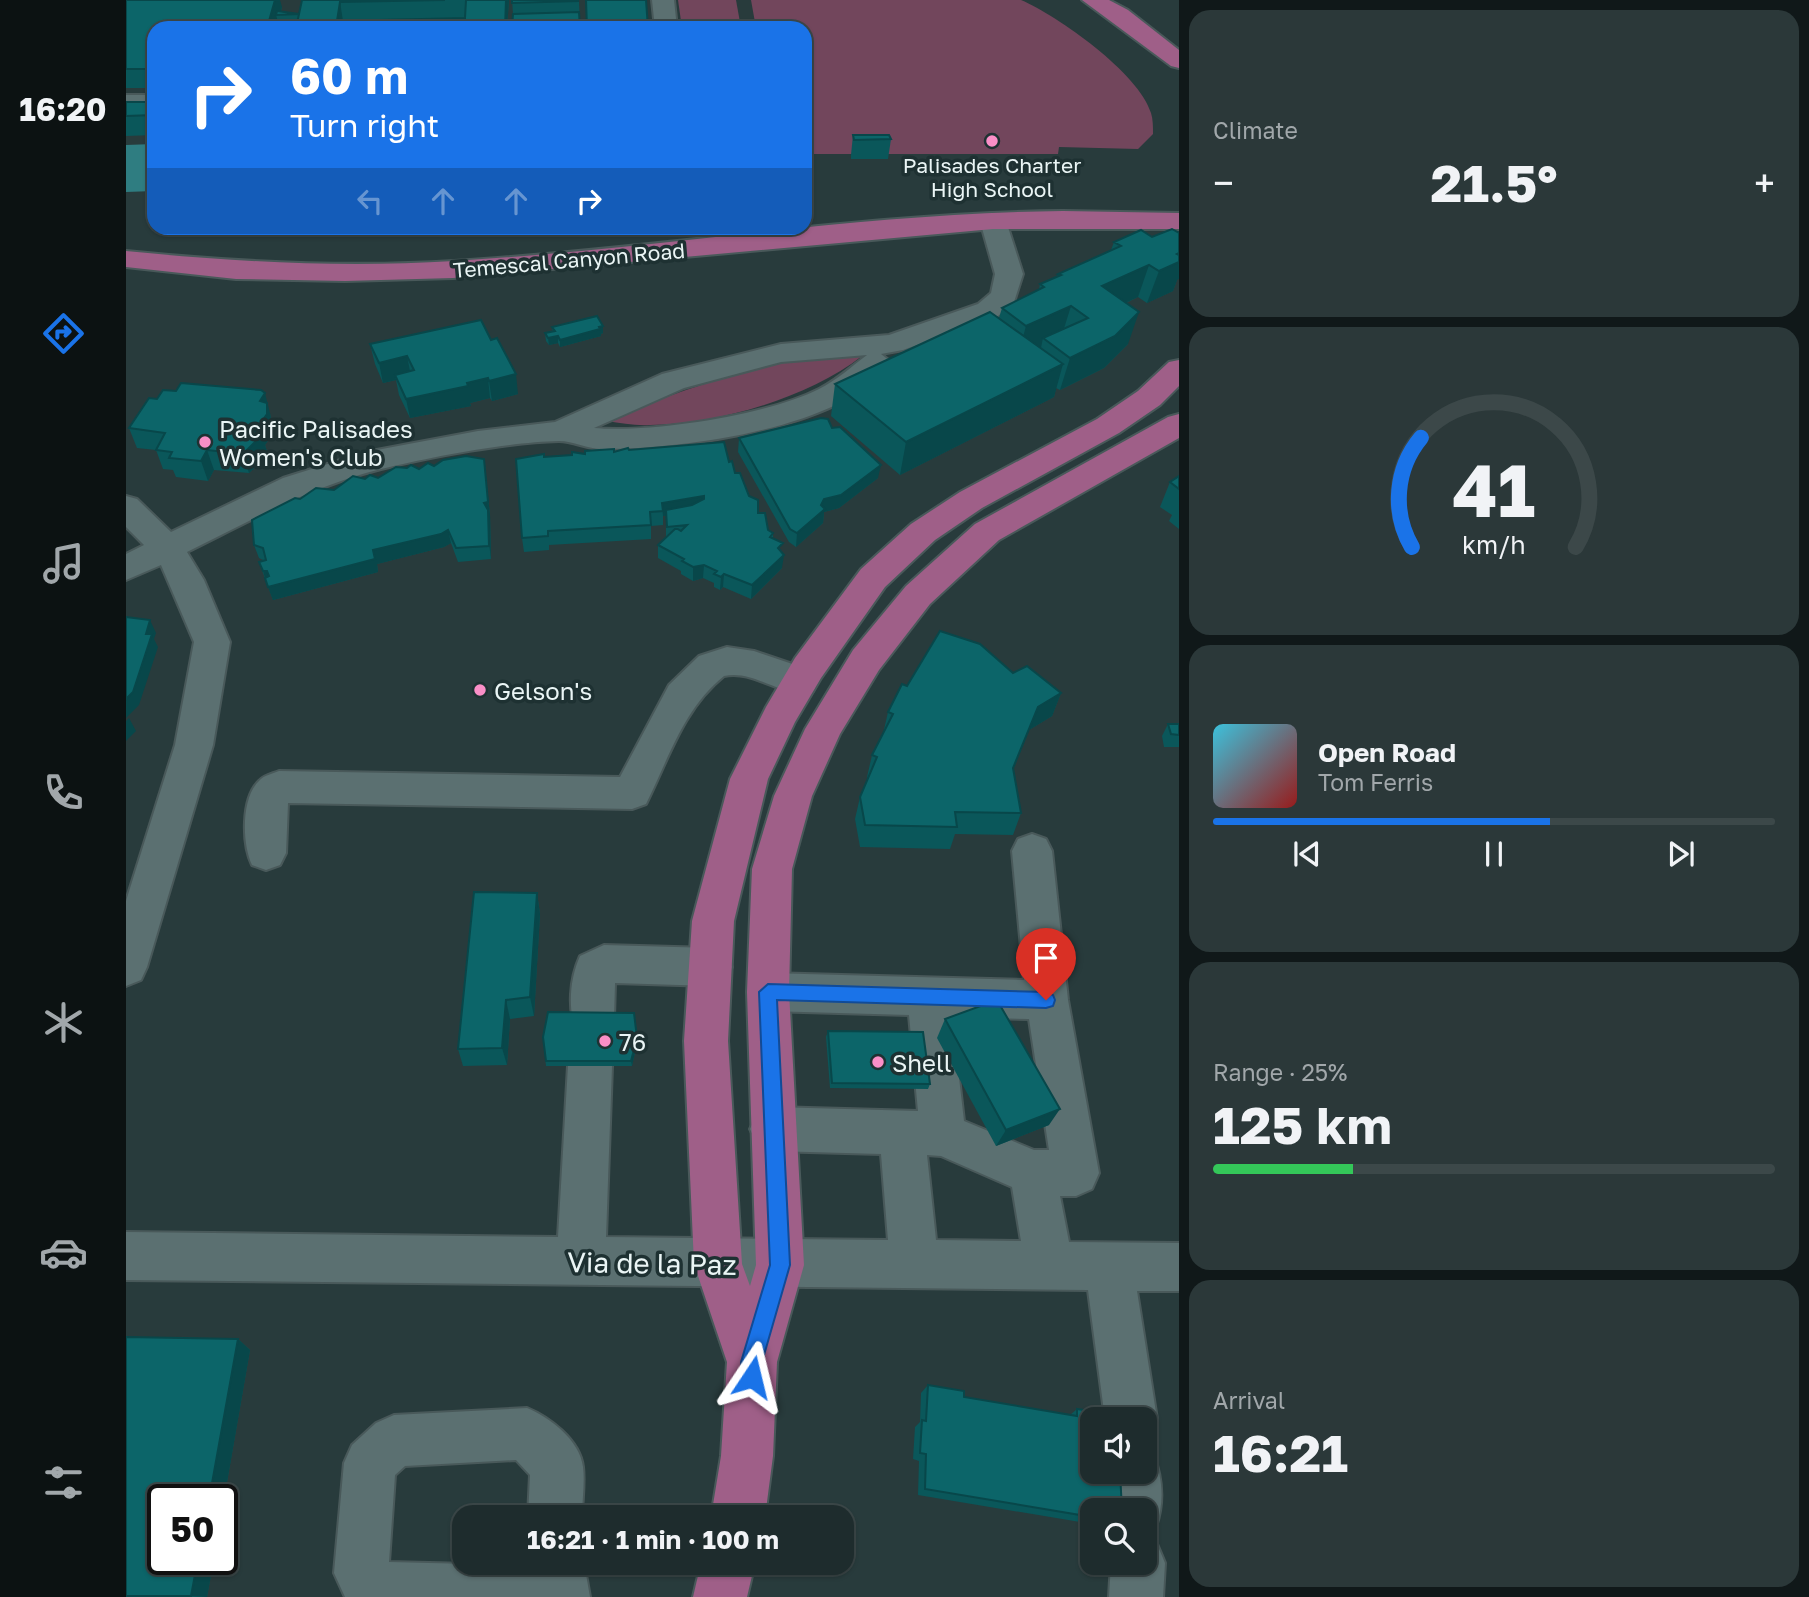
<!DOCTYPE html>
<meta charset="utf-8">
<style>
:root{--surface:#1e2c2d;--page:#2b3839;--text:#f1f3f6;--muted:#a1a7aa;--line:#3c4849;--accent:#1a73e8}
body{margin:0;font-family:"Golos Text",sans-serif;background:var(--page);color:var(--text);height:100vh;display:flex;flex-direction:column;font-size:26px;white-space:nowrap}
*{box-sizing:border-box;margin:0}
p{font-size:23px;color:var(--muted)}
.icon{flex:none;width:38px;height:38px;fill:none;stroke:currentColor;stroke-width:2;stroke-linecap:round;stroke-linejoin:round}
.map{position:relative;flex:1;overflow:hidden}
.panel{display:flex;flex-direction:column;gap:10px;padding:10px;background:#101819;width:630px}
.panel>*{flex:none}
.top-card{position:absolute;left:21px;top:21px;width:665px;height:214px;border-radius:21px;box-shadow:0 2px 5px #0004,0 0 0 2px var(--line);background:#1a73e8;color:#fff;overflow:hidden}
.fabs{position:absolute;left:954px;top:1407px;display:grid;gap:14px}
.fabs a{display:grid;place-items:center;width:77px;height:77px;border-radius:14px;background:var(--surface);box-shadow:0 2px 5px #0004,0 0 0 2px var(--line);font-size:35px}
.speed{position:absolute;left:21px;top:1484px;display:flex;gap:14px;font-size:35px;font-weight:700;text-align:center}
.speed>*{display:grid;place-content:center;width:91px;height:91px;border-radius:50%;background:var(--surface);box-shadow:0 2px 5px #0004,0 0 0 2px var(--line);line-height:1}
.speed .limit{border:4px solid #111;border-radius:10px;background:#fff;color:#111}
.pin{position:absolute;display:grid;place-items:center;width:60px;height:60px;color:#fff;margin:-72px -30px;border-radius:50% 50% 50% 0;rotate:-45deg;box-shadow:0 0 7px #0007}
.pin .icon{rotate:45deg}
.me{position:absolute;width:77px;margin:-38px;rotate:10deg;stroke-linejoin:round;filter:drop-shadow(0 0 5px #0008)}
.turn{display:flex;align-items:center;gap:24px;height:147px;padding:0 28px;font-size:32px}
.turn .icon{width:91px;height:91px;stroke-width:2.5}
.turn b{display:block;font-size:49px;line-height:60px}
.lanes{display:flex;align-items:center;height:66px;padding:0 28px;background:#0003;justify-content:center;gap:35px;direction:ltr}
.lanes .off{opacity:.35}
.big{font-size:52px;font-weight:700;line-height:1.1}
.panel .tile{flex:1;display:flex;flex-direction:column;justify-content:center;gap:10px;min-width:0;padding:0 24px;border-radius:21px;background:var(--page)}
.panel .dial{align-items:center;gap:0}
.dial svg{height:182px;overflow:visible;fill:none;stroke:var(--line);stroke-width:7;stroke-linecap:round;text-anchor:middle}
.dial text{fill:var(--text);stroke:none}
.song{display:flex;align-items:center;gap:21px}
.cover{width:84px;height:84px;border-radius:10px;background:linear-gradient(135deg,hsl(190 70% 55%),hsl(0 70% 35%))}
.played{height:7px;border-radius:4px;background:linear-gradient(90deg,var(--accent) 60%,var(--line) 60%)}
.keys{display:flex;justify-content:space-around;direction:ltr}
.heat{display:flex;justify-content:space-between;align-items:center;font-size:38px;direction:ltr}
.charge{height:10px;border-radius:5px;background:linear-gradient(90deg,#34c759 25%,var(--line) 0)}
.trip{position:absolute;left:326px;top:1505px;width:402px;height:70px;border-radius:21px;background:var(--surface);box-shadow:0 2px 5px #0004,0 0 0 2px var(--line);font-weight:700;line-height:70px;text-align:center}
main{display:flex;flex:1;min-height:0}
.tabs{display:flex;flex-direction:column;width:126px;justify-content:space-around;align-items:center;background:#0c1212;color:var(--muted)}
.tabs .icon{width:49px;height:49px}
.tabs .current{color:var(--accent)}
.tabs b{font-size:32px;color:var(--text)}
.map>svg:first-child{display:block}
.green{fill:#72465c}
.water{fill:#2f7d81}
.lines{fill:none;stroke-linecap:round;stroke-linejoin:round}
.minor-casing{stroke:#49595a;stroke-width:4}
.major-casing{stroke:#49595a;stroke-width:4}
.minor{fill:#5b7071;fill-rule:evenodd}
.major{fill:#9f5f88;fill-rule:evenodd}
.wall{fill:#0a575a}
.shaded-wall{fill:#08474a}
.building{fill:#0c6569;stroke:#08474a;stroke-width:2}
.route{fill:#1a73e8;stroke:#114b97;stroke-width:2}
.poi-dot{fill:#fa8fc7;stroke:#1e3132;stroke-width:2.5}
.labels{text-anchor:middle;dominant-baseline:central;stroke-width:7;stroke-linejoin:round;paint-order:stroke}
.far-poi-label{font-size:21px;fill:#eaf5f5;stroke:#1e3132}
.far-street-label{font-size:21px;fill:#eaf5f5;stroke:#1e3132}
.poi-label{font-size:24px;fill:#eaf5f5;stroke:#1e3132;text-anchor:start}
.near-street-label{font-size:28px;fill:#eaf5f5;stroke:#1e3132}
</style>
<main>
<nav class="tabs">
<b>16:20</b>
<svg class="icon current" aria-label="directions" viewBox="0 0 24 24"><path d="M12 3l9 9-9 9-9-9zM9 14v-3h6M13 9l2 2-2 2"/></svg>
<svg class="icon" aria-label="music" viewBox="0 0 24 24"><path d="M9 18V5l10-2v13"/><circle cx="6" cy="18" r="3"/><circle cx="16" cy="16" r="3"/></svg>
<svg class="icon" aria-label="phone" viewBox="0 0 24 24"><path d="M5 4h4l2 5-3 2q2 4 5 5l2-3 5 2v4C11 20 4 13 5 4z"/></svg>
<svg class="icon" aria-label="climate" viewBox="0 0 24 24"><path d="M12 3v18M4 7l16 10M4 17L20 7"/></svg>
<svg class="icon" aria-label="car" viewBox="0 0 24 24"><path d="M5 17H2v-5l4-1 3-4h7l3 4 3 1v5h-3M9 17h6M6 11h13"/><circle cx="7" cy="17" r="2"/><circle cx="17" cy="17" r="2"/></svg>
<svg class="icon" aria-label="filters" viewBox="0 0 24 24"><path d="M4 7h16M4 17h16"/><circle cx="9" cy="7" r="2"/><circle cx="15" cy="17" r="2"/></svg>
</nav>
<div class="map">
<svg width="1053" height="1597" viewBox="0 0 1053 1597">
<rect width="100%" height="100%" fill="#283b3c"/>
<g class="green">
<path d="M552,0H610L615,28H556Z"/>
<path d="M625,0H895C932,16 1013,73 1025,113C1027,119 1027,127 1027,134L1012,149L933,147L932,154H679V28H630Z"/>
<path d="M694,355L736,356C682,398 592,424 524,425C510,426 495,423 481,421C550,390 620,369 694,355Z"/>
</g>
<path class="water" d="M28,144V191L0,192V145Z"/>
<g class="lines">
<g class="minor-casing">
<g id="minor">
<path d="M526,0H548L551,28H529Z"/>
<rect x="0" y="95" width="28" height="14"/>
<path d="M867,213L876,215L880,221L897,274L888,302L872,316L777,350L755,354L765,362C720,429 555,449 479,449C463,450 448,441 433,441C383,442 304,457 255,469C186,486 124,521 61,552L78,580L104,642L87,745L21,967L15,980L0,986V901L49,745L68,642L35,565L0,580V554L18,545L0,527V496L11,499L45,532L157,478L240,452L352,431L429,422L536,374L655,344L763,335L852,304L865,293L869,274L854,221L858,215ZM741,355C725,367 711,380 693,389C642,415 525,433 468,428L558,388L655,362Z"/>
<path d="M601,647L628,651L687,671L692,681L687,691C656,700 630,669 598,676C557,709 543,758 520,804L506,809L162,803L160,853L154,865L140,870L126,865C116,844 115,798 133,781C138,775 146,774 153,771L494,777L543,685L573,656Z"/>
<path d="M906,834L920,839L926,851L942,1000L973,1173L966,1189L950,1196H934L943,1242L1053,1243V1291H1011L1031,1419L1023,1437L1018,1439V1419H979L962,1290L0,1280V1232L432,1237L442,1066L448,1051L464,1045L480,1051L486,1066L480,1237L762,1240L755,1154L647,1151L631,1144L624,1129L631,1114L647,1107L792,1111L783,1015L642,1011L627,1006L621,992L627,978L642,973L898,980L886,851L892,839ZM826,1017L903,1019L923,1150H908L838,1121ZM801,1155L815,1156L886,1187L895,1241L810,1240Z"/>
<path d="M478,945L585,948L600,954L606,967L600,980L585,986L489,983L488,1018L481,1032L466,1038L451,1032C441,1010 444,978 454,956Z"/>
<path d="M401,1408C423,1417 454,1440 457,1467C459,1483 456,1501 456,1517H402L404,1475L390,1460L279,1466L269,1475L263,1562L388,1565L405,1569L404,1563H458L464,1597H219L208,1573L218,1463L226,1445L250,1423L268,1415Z"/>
<path d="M1018,1450L1027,1453C1037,1479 1039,1503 1029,1529L1018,1533V1510H984L982,1472H1018Z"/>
<path d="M1018,1539L1031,1544L1039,1563L1037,1597H983L985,1563H1018Z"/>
</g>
</g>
<g class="major-casing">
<g id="major">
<path d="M956,0H983L1002,10L1053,50V68L1045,66Z"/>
<path d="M937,211L1053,213V229H867L327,278L219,281L110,279L0,267V251C110,262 218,268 328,261C531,249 733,213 937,211Z"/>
<path d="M1053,360V386L1034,405L993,433L856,508L809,540L759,587L695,678L669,722L642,779L608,921L602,1041L616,1264L624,1286L630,1265L621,992L626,869L648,796L679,729L727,650L780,586L849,524L1042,417L1053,414V438L873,540L804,604L753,670L714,734L686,796L666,869L663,992L678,1265L651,1362L647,1456L639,1517H585L595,1456L601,1362L568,1264L558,1041L566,921L604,779L640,707L669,658L735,569L785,524L834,492L971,419L1012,391L1043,362Z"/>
<path d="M575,1563H629L621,1597H567Z"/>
</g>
</g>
<use href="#minor" class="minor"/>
<use href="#major" class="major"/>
</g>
<g class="wall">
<path d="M0,0L156,7L155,11L173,14L176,0H383L381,28H170L172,22H152L150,28H28V88H0Z"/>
<path d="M386,0H453L454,28L387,14Z"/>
<path d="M0,102H28V135L0,136Z"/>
<path d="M727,135L765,139L762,159H725V155Z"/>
<path d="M988,242L1051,280L1047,291L1021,303L1012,297L1000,303L1002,344L978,368L934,390L930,388L928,397L774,475L705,416L709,384L873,318L876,308L913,290L914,284L931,277L932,274L985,250Z"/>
<path d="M355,320L392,394L366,401L364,398L344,403L345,406L284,418L273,395L270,380L257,383L249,364L244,344Z"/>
<path d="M426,327L477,333L475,334V336L434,347L432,343L423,345L420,341L419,333L427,332Z"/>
<path d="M144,413L147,433L139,445L142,455L123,473L88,470L82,481L50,477L47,470L37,469L30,450L11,448L3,428Z"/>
<path d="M613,438L752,478L713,508L698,512L697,523L670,547L663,542L612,452Z"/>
<path d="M503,450L603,462L642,530L647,533V538L656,552V568L625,599L597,587L594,590L588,587V583L577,578L567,581L555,574V571L532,558V545L540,537V515L537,516V525L525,526V539L423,545V550L398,552L396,538L418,457Z"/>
<path d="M358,459L364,515L365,559L332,562L325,543L318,547L251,564L252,572L147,600L133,562L139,561L133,558L128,545L174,499L208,490L239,479L252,478L308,466Z"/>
<path d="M1053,476V529L1043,521L1046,515L1034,507L1044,482Z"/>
<path d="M887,673L935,693L926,716L903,730L887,770L895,813L887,835L829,834L824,849L734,847L729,819L734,797L742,778L741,777L746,755L757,734L762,712L781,686Z"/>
<path d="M1042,724H1053V747H1038L1036,736Z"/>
<path d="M411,893L414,914L408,1016L384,1019L381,1065L337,1066L332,1049Z"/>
<path d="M819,1019L923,1125L870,1146L811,1038Z"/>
<path d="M702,1031L804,1084L802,1089L704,1088L700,1037Z"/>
<path d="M417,1037L511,1038V1043L506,1066H420Z"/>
<path d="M0,1337L112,1339L124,1350L96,1511V1500L37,1559H88L81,1597H0Z"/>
<path d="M802,1385L838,1397L944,1415L951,1409L966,1510V1524L792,1495L793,1461L787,1459L789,1427L794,1422L795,1393Z"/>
</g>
<g class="shaded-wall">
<path d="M149,0H154L156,7L154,15H150L152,22L150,28H141Z"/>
<path d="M380,0H383L381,28H379Z"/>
<path d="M214,2L217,21H211Z"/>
<path d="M1053,253V279L1051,280L1047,291L1021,303L1033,271Z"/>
<path d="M1023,265L1012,297L966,318L976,286Z"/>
<path d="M945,306L935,338H917L915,348L891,359L900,326Z"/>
<path d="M1013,312L1002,344L978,368L934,390L944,358Z"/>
<path d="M477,326V333L475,334V336L434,347V340Z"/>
<path d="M432,336V343L423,345L422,338Z"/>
<path d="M281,356L285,376L269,375L270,380L257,383L253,363Z"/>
<path d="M937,364L928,397L774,475L780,442Z"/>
<path d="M390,374L392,394L366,401L363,381Z"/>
<path d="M362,378L364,398L344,403L345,406L284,418L280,399Z"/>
<path d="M139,393L144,413L147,433L139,445L142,455L123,473L117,454L134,401Z"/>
<path d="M81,450L88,470L82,481L75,461Z"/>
<path d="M358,459L364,515L365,559L358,503Z"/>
<path d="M755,465L752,478L713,508L698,512L697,523L670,547L671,533L695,505L698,499Z"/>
<path d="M578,496L577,510L537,516L536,503Z"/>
<path d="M322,530L325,543L318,547L251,564L252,572L147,600L142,587L247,550Z"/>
<path d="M658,555L656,568L625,599L626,585Z"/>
<path d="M578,565L577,578L567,581V567Z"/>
<path d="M137,571H141L145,584L141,585Z"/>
<path d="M598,574L597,587L594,590L595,577Z"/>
<path d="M24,620L30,633L28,639L32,647L13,705L0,718V699Z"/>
<path d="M935,693L926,716L903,730L878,791L912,707Z"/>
<path d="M3,718L10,731L0,741V721Z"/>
<path d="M411,893L414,914L408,1016L404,997Z"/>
<path d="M380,1000L384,1019L381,1065L376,1048Z"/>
<path d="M511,1038V1043L506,1066L505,1061Z"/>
<path d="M934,1109L923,1125L870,1146L880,1130Z"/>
<path d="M112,1339L124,1350L96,1511V1500H83Z"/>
<path d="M72,1559H88L81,1597L65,1596Z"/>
</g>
<g class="building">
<path d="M0,0H149L141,28H28V69H0Z"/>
<path d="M176,0H319L214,2L211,21L339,18L340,0H380L379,28H170Z"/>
<path d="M386,0H452V1L386,3Z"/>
<path d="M460,0H520L522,28H461Z"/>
<path d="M151,11L173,14L150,15Z"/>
<path d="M453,12L454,28H386L387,14Z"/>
<path d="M0,102H28V115L0,116Z"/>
<path d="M727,135H763L765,139L728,140Z"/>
<path d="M1046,229L1053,233V253L1051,254L1053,255V262L1033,271L1023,265L976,286L1013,312L989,336L944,358L917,338L962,318L945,306L900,326L876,308L918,287L914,284L935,275L932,274L995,246L988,242L1015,230L1026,237Z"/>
<path d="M864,312L937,364L780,442L709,384Z"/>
<path d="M471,316L477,326L473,327L474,329L434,340L432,336L422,338L419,333L429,331L426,327Z"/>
<path d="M355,320L365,340L371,338L390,374L363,381L362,378L341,383L342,386L280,399L269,375L288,370L281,356L253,363L244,344Z"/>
<path d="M55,383L135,390L139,393L134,401L141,403V414L129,431L136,435L117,454L81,450L75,461L43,458L46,452L30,450L39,433L3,428L23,398L31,399L37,390L50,391Z"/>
<path d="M695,418L702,419L706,428L714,427L755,465L715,495L698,499L695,505L699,509L671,533L664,529L613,438Z"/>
<path d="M598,442L603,462L606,461L609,473H614L623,496L632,500V513H639L642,530L647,533L644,537L657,543L652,548L658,555L626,585L598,574L595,577L588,574L591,571L578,565L567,567L556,561L558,559L532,545L550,528L555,531L561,525L541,527L540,510L566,505L578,499V496L536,503L537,511L524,512L525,525L422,531V536L396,538L390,459L418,454V457L446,455V452L459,454V451L488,449V452L502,448L503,450Z"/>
<path d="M340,456L358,459L362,502L358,503L362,510L363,546L330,548L322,530L315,534L247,550L249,559L142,587L139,578L143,576L141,571H137L133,562L140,560L137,548L128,545L126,520L169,498L174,499L190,488L208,490L227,476L239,479L244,475L252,478L270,467L281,468L285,465L293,469L302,463L308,466L317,460Z"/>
<path d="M1053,476V489L1044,482Z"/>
<path d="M0,617L24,620L20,634H26L7,692L0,699Z"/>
<path d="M814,631L854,644L887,673L901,666L935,693L912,707L887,768L895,813L829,812L831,827L739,825L734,797L751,757L746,755L767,714L762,712L776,684L781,686Z"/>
<path d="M1042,724H1053V735L1045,734Z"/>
<path d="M348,892L411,893L404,997L380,1000L376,1048L332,1049Z"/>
<path d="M871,1000L934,1109L880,1130L819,1019Z"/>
<path d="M422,1012L508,1013L511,1038L505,1061H420L417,1037Z"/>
<path d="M702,1031L797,1032L804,1084L706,1083Z"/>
<path d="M0,1337L112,1339L83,1500H37V1559H72L65,1596H0Z"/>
<path d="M802,1385L838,1391V1397L951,1416V1409L991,1415V1419H966V1472H994L996,1510H966V1517L799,1489L800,1454L794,1453L796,1420L800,1421Z"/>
</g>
<path class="route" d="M642,984L920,992L927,995L929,1000L927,1006L920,1008L651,1000L664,1265L636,1362L633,1385L626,1388L618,1385L615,1362L644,1265L633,992Z"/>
<g class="poi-dot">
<circle cx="866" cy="141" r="7"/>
<circle cx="79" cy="442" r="7"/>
<circle cx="354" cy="690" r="7"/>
<circle cx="479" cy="1041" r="7"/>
<circle cx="752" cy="1062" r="7"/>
</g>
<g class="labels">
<g class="far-poi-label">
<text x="866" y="165">Palisades Charter<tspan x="866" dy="24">High School</tspan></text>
</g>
<g class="far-street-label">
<text transform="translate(443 260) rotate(-5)">Temescal Canyon Road</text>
</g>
<g class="poi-label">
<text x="93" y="428">Pacific Palisades<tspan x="93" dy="28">Women's Club</tspan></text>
<text x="368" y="690">Gelson's</text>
<text x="493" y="1041">76</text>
<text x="766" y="1062">Shell</text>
</g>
<g class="near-street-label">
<text transform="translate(526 1263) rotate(1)">Via de la Paz</text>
</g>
</g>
</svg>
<div class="fabs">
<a><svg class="icon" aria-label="sound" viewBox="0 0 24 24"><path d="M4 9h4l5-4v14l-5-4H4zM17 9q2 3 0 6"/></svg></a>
<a><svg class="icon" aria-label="search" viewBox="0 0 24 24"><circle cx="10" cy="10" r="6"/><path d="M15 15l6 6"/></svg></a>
</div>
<div class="speed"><div class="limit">50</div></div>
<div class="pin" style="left:920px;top:1000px;background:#d93025"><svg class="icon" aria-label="arrive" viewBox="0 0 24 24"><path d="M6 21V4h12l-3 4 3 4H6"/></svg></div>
<svg class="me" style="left:626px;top:1377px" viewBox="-20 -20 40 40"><path d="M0-17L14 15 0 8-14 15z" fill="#1a73e8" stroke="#fff" stroke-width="4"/></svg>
<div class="trip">16:21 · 1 min · 100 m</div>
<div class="top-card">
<div class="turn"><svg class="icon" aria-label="right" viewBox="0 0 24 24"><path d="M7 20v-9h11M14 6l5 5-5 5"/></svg><div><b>60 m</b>Turn right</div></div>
<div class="lanes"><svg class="icon off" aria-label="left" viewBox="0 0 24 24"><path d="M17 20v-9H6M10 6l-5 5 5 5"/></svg><svg class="icon off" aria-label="ahead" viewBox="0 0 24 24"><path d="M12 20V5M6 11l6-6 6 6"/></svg><svg class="icon off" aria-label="ahead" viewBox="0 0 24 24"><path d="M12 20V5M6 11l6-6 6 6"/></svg><svg class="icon" aria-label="right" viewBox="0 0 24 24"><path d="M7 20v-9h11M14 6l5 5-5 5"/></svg></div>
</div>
</div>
<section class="panel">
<div class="tile"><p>Climate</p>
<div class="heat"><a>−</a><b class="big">21.5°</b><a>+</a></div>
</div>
<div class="tile dial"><svg viewBox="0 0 100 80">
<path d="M14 69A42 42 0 1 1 86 69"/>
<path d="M14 69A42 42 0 0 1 18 21" stroke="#1a73e8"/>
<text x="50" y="56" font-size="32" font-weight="700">41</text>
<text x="50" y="72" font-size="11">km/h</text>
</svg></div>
<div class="tile">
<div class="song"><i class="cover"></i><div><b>Open Road</b><p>Tom Ferris</p></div></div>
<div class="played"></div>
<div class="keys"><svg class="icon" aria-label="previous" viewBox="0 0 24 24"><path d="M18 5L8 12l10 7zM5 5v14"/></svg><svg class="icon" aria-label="pause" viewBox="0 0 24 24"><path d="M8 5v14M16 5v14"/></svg><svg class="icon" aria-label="next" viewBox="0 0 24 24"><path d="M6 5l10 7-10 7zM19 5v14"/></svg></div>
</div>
<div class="tile"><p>Range · 25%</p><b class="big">125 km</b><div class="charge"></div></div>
<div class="tile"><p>Arrival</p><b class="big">16:21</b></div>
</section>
</main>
